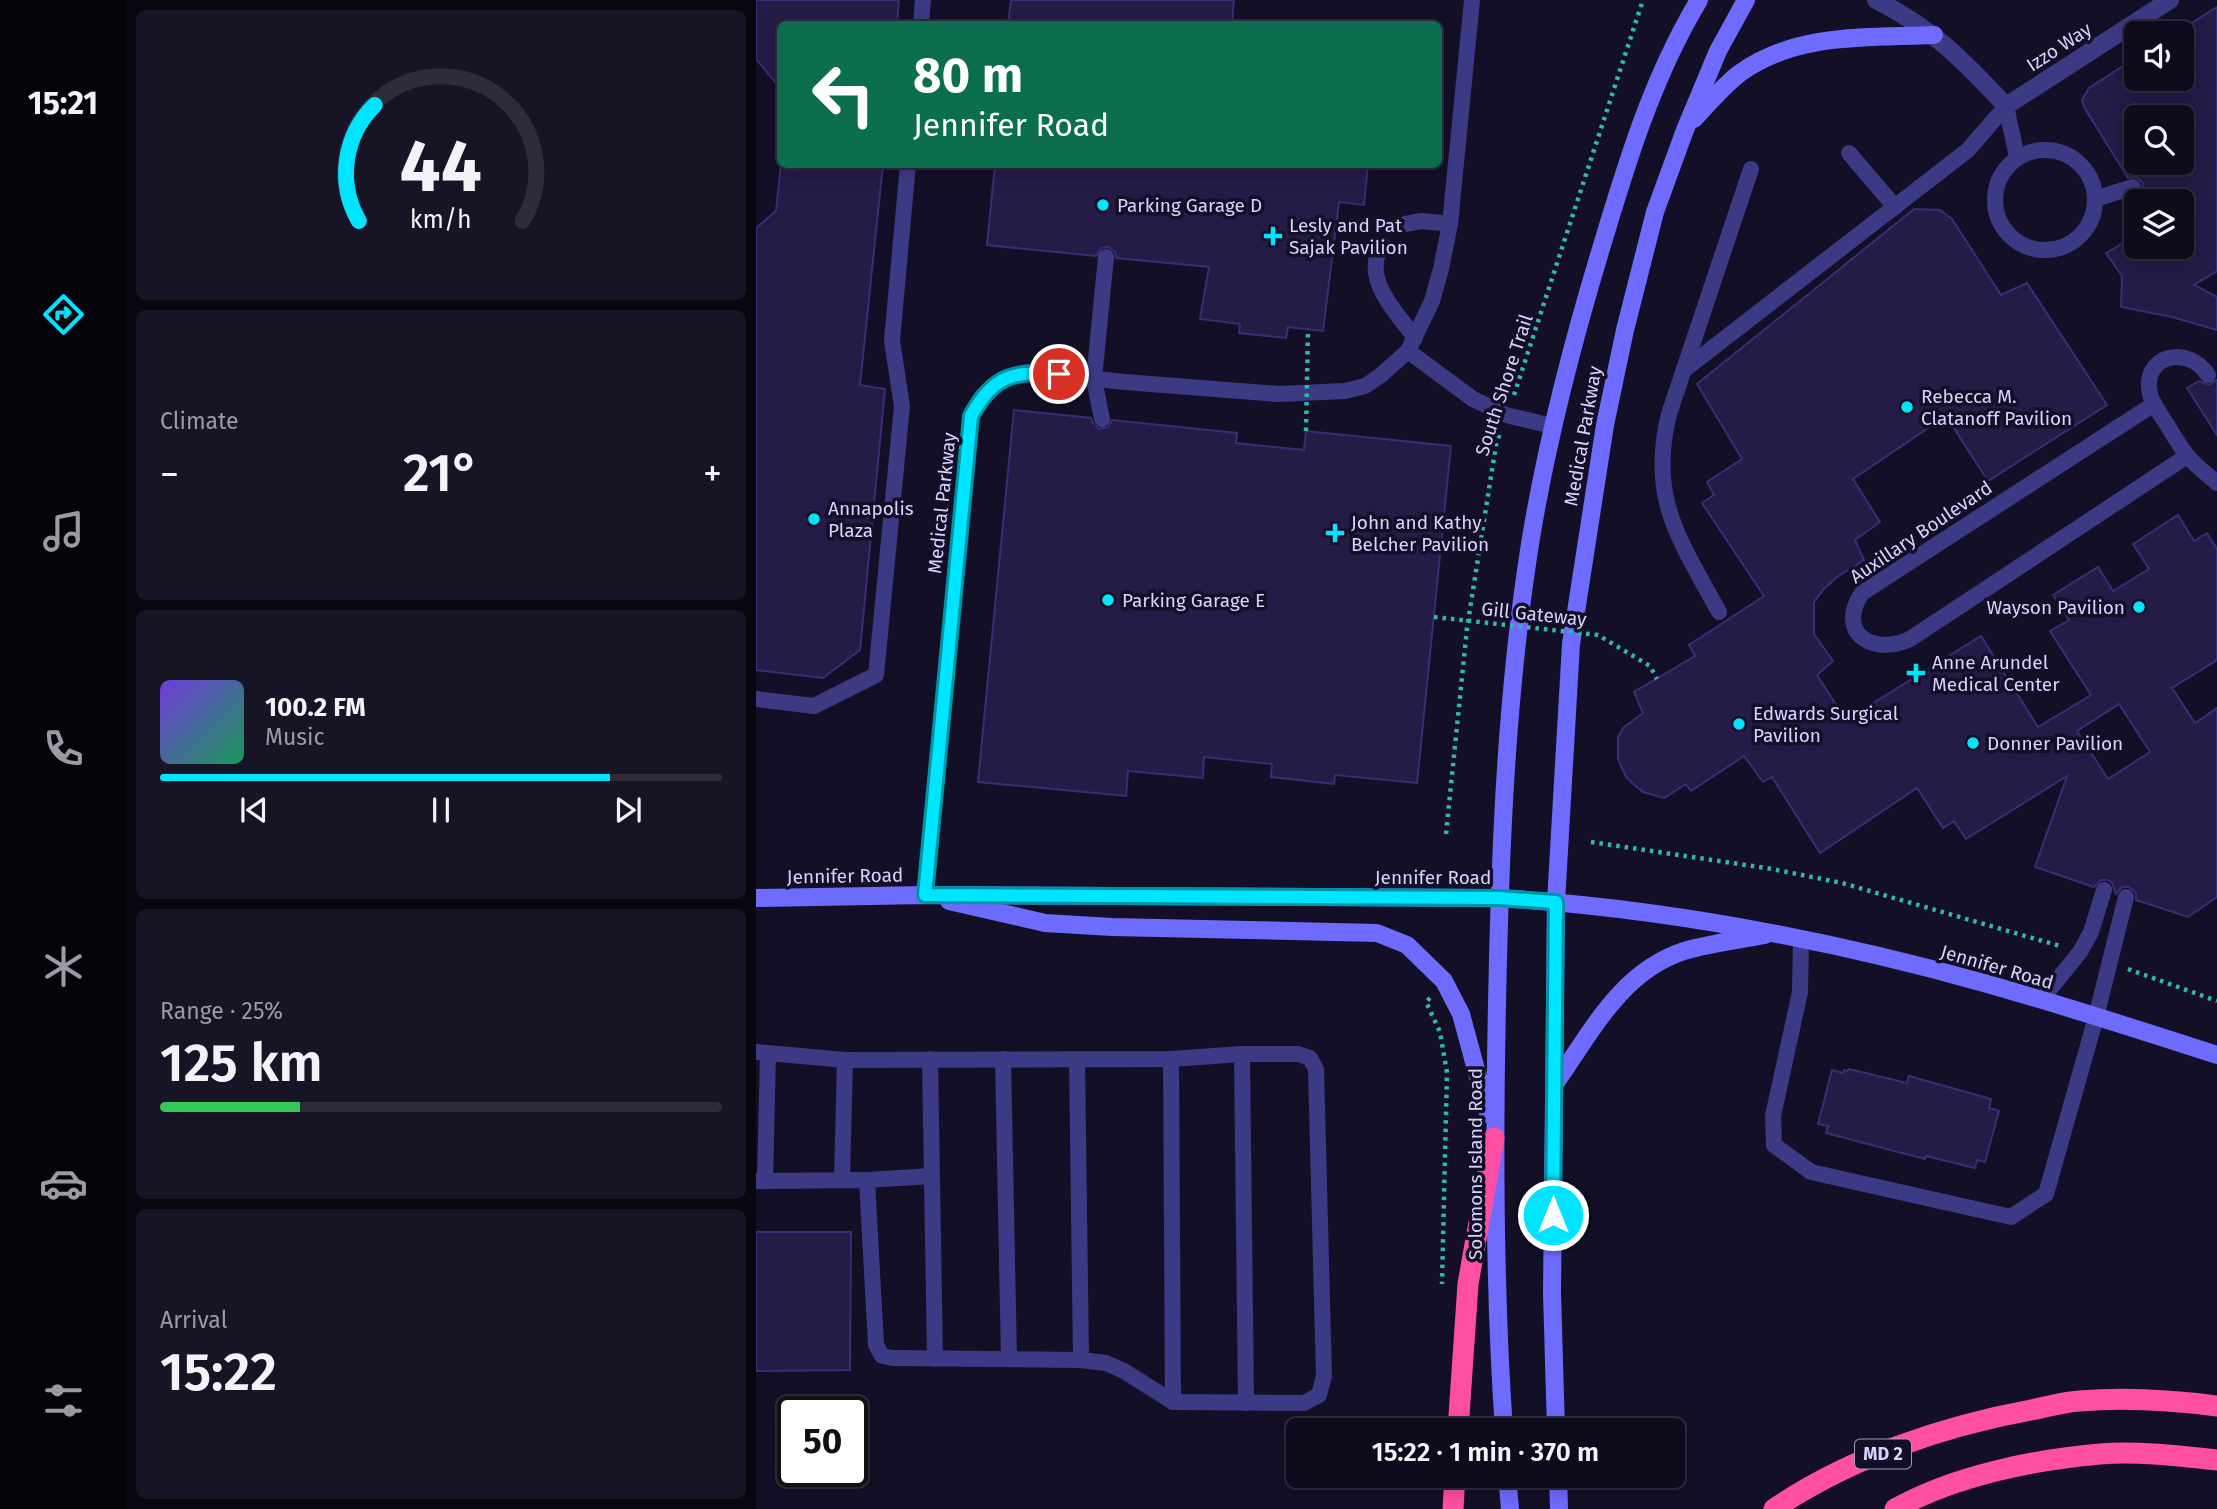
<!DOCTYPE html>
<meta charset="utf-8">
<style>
:root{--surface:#0e0b1c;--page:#171425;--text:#f1f3f6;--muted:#9b9ba3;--line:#2e2b3b;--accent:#00e5ff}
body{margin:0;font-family:"Fira Sans",sans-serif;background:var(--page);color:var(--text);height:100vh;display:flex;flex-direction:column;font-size:26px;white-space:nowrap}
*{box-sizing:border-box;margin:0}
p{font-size:23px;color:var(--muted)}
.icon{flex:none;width:38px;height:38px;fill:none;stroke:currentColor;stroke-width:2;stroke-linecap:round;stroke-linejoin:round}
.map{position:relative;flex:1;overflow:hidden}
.side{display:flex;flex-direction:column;gap:10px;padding:10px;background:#08060f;width:630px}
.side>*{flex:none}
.guide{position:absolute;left:21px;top:21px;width:665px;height:147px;border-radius:10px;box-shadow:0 4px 18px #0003,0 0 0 2px var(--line);background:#0b6e4f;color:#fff;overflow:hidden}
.fabs{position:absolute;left:1368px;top:21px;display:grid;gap:14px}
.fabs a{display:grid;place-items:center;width:70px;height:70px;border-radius:10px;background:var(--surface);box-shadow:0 4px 18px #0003,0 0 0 2px var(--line);font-size:35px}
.speed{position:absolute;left:21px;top:1396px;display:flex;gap:14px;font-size:35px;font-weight:700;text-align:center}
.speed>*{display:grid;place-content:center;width:91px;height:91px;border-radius:50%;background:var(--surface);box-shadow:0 4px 18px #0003,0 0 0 2px var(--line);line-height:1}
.speed .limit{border:4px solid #111;border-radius:10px;background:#fff;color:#111}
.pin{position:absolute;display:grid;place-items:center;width:60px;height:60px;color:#fff;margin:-30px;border:4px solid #fff;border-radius:50%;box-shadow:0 2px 7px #0007}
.me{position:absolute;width:77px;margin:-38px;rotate:0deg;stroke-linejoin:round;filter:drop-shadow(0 0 5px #0008)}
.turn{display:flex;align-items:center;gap:24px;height:147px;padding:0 21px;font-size:32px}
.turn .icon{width:91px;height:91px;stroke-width:2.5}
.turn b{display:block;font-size:49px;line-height:60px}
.big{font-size:52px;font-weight:600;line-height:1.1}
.side .tile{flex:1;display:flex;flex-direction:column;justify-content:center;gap:10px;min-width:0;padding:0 24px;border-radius:10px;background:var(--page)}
.side .dial{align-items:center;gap:0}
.dial svg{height:182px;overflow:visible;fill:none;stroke:var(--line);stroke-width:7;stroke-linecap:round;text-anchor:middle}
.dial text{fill:var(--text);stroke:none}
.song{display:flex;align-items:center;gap:21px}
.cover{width:84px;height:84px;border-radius:10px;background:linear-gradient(135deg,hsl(260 70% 55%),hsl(150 70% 35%))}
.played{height:7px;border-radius:4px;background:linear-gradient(90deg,var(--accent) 80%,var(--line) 80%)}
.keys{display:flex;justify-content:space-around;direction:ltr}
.heat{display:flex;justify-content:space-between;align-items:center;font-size:38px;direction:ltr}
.charge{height:10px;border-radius:5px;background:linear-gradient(90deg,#34c759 25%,var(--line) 0)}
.trip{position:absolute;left:530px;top:1418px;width:399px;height:70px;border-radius:10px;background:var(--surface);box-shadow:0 4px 18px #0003,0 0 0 2px var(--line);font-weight:600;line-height:70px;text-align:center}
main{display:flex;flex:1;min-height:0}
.menu{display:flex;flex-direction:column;width:126px;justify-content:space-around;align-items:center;background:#06040b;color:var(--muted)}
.menu .icon{width:49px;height:49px}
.menu .on{color:var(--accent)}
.menu b{font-size:32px;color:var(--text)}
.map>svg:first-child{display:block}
.building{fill:#241b47;stroke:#3b2d73;stroke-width:2;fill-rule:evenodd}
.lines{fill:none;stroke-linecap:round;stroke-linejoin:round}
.path{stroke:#2fb8b0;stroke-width:4.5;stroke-dasharray:3.5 5;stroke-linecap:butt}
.lane{stroke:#3d3a85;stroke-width:16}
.street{stroke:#3d3a85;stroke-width:18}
.secondary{stroke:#6f6bff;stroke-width:18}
.highway{stroke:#ff4fa3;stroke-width:21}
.path-bridge{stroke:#2fb8b0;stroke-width:4.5;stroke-dasharray:3.5 5;stroke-linecap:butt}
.route-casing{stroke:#0095a6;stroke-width:18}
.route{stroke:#00e5ff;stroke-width:12}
.poi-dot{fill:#00e5ff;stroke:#130f26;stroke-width:2.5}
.labels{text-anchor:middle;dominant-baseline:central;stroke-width:7;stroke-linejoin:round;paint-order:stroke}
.shield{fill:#130f26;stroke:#9e99be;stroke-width:2}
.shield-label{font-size:18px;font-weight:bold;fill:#d9d4ff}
.street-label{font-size:19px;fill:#d9d4ff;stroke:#130f26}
.poi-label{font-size:19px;fill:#d9d4ff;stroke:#130f26;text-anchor:start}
</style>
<main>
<nav class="menu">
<b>15:21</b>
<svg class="icon on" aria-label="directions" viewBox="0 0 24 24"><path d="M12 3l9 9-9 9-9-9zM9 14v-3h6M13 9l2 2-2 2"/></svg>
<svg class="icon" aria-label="music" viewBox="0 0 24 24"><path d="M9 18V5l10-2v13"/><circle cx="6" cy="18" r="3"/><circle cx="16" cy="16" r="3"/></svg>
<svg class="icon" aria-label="phone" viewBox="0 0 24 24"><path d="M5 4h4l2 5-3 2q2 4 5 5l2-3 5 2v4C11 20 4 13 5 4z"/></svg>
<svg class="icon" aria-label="climate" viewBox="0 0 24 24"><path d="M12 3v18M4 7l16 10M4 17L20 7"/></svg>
<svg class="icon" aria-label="car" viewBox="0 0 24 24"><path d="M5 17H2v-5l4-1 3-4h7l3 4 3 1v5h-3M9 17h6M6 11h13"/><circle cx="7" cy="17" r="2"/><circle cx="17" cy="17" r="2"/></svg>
<svg class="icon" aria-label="filters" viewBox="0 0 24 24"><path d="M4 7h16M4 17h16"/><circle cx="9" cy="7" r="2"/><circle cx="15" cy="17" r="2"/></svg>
</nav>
<section class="side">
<div class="tile dial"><svg viewBox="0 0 100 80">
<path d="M14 69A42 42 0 1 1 86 69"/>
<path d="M14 69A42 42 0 0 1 21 18" stroke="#00e5ff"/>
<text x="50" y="56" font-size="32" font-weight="700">44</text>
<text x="50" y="72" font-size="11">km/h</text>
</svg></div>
<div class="tile"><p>Climate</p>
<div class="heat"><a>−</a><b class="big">21°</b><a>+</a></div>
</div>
<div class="tile">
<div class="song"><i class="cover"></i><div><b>100.2 FM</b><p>Music</p></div></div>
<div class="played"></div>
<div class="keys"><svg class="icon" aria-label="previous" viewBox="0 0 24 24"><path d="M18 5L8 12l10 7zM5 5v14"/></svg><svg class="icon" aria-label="pause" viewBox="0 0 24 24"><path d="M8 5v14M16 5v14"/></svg><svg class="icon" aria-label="next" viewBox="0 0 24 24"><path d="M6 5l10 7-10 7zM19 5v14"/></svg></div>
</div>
<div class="tile"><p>Range · 25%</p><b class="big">125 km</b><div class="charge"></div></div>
<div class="tile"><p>Arrival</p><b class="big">15:22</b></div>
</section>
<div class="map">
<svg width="1461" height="1509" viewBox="0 0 1461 1509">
<rect width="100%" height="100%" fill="#130f26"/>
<g class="building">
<path d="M0,0H143L141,24H24V88L0,59Z"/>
<path d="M255,0H478L476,24H252Z"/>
<path d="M1461,7V271L1438,285L1461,297V330L1416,317L1365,307L1366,276L1350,253L1381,235V247H1426V201H1386L1383,195L1387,190V183L1380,177L1372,178L1328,107L1326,100L1333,88L1381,57V79H1426V29ZM1381,117H1426V163H1381Z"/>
<path d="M25,164H127L104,385L129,389L104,650L67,678L0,670V228L20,211Z"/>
<path d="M239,164H612L608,205L583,202L567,331L532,327L530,338L483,333L484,324L444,319L453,267L360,258L359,252L352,247L345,248L340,256L231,245Z"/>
<path d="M1158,209L1184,210L1196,219L1245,295L1271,283L1351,405L1232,481L1190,416L1097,479L1124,522L1099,540L1108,560L1081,577L1067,590L1058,602V634L1077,661L1061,675L1090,720L1225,636L1282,727L1335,695L1294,631L1313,620L1297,595L1342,567L1357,591L1393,569L1377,544L1422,515L1438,541L1451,533L1461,549V660L1416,688L1439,723L1461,708V897L1432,917L1380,900V893L1373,887H1366L1360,894L1356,883L1352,880H1345L1338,887L1279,867L1311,776L1210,839L1198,821L1187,828L1161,788L1064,853L1016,777L1007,782L988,756L935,791L930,784L908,798L887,792L876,783L870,777L862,759V737L867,728L887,713L878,692L939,656L933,645L1008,596L946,503L958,495L951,482L986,459L941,384ZM1363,704L1394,752L1352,779L1321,731Z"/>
<path d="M1461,380V435L1431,388L1443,381L1453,385Z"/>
<path d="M258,410L335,418L338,425L343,429L352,427L356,420L481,433L480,443L548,450L550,431L695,446L661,783L579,775L578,784L515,777L516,764L448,757L447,778L372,771L370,796L222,782Z"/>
<path d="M1093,1069L1151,1083L1153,1076L1235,1099L1233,1108L1243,1111L1229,1162L1221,1160L1219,1168L1170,1156L1169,1159L1070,1133L1072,1126L1062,1124L1076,1070L1087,1073L1088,1070L1092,1071Z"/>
<path d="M0,1232H95L94,1370L0,1371Z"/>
</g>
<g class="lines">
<g class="path">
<path d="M758,395L887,0"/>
<path d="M690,834L711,628L740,445L744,433"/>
<path d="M835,842L1016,869L1086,883L1304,946"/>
<path d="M1372,969L1461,1001"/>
<path d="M674,998L670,1002L684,1032L691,1073L686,1284"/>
</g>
<g class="lane">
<path d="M165,24L167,0"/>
<path d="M1250,106L1261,157"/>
<circle cx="1289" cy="200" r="50"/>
<path d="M1093,153L1139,207"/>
<path d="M1339,199L1377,187"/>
<path d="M649,224L666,221L694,224"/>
<path d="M626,245C624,250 620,257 620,262C616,289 644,317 659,338"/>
<path d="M652,351L717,399L750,415L796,426"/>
<path d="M928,370L1212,150L1250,106"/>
<path d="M1452,375C1432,344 1385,355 1394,394C1396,402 1402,410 1406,417C1414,429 1421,442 1430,454C1438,465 1451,474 1461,483"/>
<path d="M1398,404L1106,593C1079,634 1118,656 1154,639L1431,456"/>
<path d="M346,419L338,379L350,257"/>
<path d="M963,612C924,540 892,499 913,414L995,169"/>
<path d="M0,699L58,706L120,675L146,406L136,341L152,164"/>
<path d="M169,895L215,416L226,396L245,380L271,372L369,382L522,394L589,391L609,386L625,375L652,351L676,301L685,269L694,224L716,0"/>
<path d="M1045,940L1044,992L1017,1116L1018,1145L1055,1172L1255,1217L1290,1194L1340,1017L1370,897"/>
<path d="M1285,1000L1324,952L1335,932L1348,890"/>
<path d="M0,1052L89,1060"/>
<path d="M486,1054L490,1403"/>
<path d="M174,1059L179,1359"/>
<path d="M247,1059L253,1359"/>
<path d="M415,1059L417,1402"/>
<path d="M321,1060L325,1360"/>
<path d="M111,1180L176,1176"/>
<path d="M0,1181L111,1180L120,1345L126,1356L137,1358L325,1360L350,1363L368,1371L417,1402L548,1403L563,1395L568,1376L560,1069L554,1058L542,1054H486L415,1059L89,1060L86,1179"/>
<path d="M9,1181L12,1053"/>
</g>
<path class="street" d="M1120,0C1177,29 1207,60 1250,106L1414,0"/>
<g class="secondary">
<path d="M938,119C953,103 967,86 984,73C1041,32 1112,38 1178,35"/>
<path d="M0,898L169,895L743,898C906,908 1070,939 1228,983C1306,1005 1384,1030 1461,1055"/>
<path d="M193,901L289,923L356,927L621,933L651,945L688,981L705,1014L732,1114"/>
<path d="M798,1085C835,1033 864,972 928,951C954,943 983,940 1009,935"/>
<path d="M748,1430C738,1288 738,1146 741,1005C744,851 750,696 774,544C790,445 815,348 844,252C870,165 896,78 943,0"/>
<path d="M800,1430L796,1293L800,902L815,644L849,425L869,330L899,212L929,130L962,51L990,0"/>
<path d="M751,1475L754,1509"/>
<path d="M802,1475L803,1509"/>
</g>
<g class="highway">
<path d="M702,1430L712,1284L738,1138"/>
<path d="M697,1509L699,1475"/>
<path d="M1018,1509C1093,1458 1187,1426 1275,1410C1291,1407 1307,1402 1323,1401C1369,1397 1415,1400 1461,1406"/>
<path d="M1139,1509C1198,1476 1276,1460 1344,1454C1382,1451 1423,1456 1461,1460"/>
</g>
<g class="path-bridge">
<path d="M550,431L552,329"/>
<path d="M678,617L842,635L894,666L901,679"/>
</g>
</g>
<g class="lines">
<g class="route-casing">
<path id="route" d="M303,374C258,371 238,374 215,416L169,895L743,898L800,902L797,1215"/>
</g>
<use href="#route" class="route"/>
</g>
<g class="poi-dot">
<circle cx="347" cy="205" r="7"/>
<path d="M513.5 225.5h7v7h7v7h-7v7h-7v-7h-7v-7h7z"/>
<circle cx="1151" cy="407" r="7"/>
<circle cx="58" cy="519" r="7"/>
<path d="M575.5 522.5h7v7h7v7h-7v7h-7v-7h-7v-7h7z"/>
<circle cx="352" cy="600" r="7"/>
<circle cx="1383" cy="607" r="7"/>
<path d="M1156.5 662.5h7v7h7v7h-7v7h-7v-7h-7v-7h7z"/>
<circle cx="983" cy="724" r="7"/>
<circle cx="1217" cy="743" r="7"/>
</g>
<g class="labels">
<rect class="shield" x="1099" y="1439.5" width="56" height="29" rx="5"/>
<g class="shield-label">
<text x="1127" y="1454">MD 2</text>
</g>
<g class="street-label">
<text transform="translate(1303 47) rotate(-33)">Izzo Way</text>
<text transform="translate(748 385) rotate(-72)">South Shore Trail</text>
<text transform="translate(827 436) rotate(-80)">Medical Parkway</text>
<text transform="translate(186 503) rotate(-84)">Medical Parkway</text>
<text transform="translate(1165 532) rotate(-34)">Auxillary Boulevard</text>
<text transform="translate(778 614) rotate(6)">Gill Gateway</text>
<text transform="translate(89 876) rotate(-1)">Jennifer Road</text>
<text x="677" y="877">Jennifer Road</text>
<text transform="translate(1241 967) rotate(16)">Jennifer Road</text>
<text transform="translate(719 1164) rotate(-90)">Solomons Island Road</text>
</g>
<g class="poi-label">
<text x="361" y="205">Parking Garage D</text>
<text x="533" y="225">Lesly and Pat<tspan x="533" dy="22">Sajak Pavilion</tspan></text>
<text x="1165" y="396">Rebecca M.<tspan x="1165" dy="22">Clatanoff Pavilion</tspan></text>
<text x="72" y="508">Annapolis<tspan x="72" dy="22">Plaza</tspan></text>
<text x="595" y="522">John and Kathy<tspan x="595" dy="22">Belcher Pavilion</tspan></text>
<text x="366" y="600">Parking Garage E</text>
<text x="1369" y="607" text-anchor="end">Wayson Pavilion</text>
<text x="1176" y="662">Anne Arundel<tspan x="1176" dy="22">Medical Center</tspan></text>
<text x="997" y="713">Edwards Surgical<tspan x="997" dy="22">Pavilion</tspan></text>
<text x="1231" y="743">Donner Pavilion</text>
</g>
</g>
</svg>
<div class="fabs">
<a><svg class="icon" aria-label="sound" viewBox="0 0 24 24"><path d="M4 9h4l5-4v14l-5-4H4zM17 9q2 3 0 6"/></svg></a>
<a><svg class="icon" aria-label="search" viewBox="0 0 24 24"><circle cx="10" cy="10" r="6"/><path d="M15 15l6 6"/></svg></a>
<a><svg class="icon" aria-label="layers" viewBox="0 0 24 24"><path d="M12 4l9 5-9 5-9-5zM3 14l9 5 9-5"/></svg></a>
</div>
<div class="speed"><div class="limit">50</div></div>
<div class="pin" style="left:303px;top:374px;background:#d93025"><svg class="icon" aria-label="arrive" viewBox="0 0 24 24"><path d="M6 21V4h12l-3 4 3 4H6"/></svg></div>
<svg class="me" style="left:797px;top:1215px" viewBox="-20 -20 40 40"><circle r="17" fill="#00e5ff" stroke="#fff" stroke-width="3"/><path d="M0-11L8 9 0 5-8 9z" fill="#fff"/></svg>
<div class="trip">15:22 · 1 min · 370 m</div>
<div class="guide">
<div class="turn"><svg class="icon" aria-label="left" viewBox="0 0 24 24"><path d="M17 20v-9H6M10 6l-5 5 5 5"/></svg><div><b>80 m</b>Jennifer Road</div></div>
</div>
</div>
</main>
